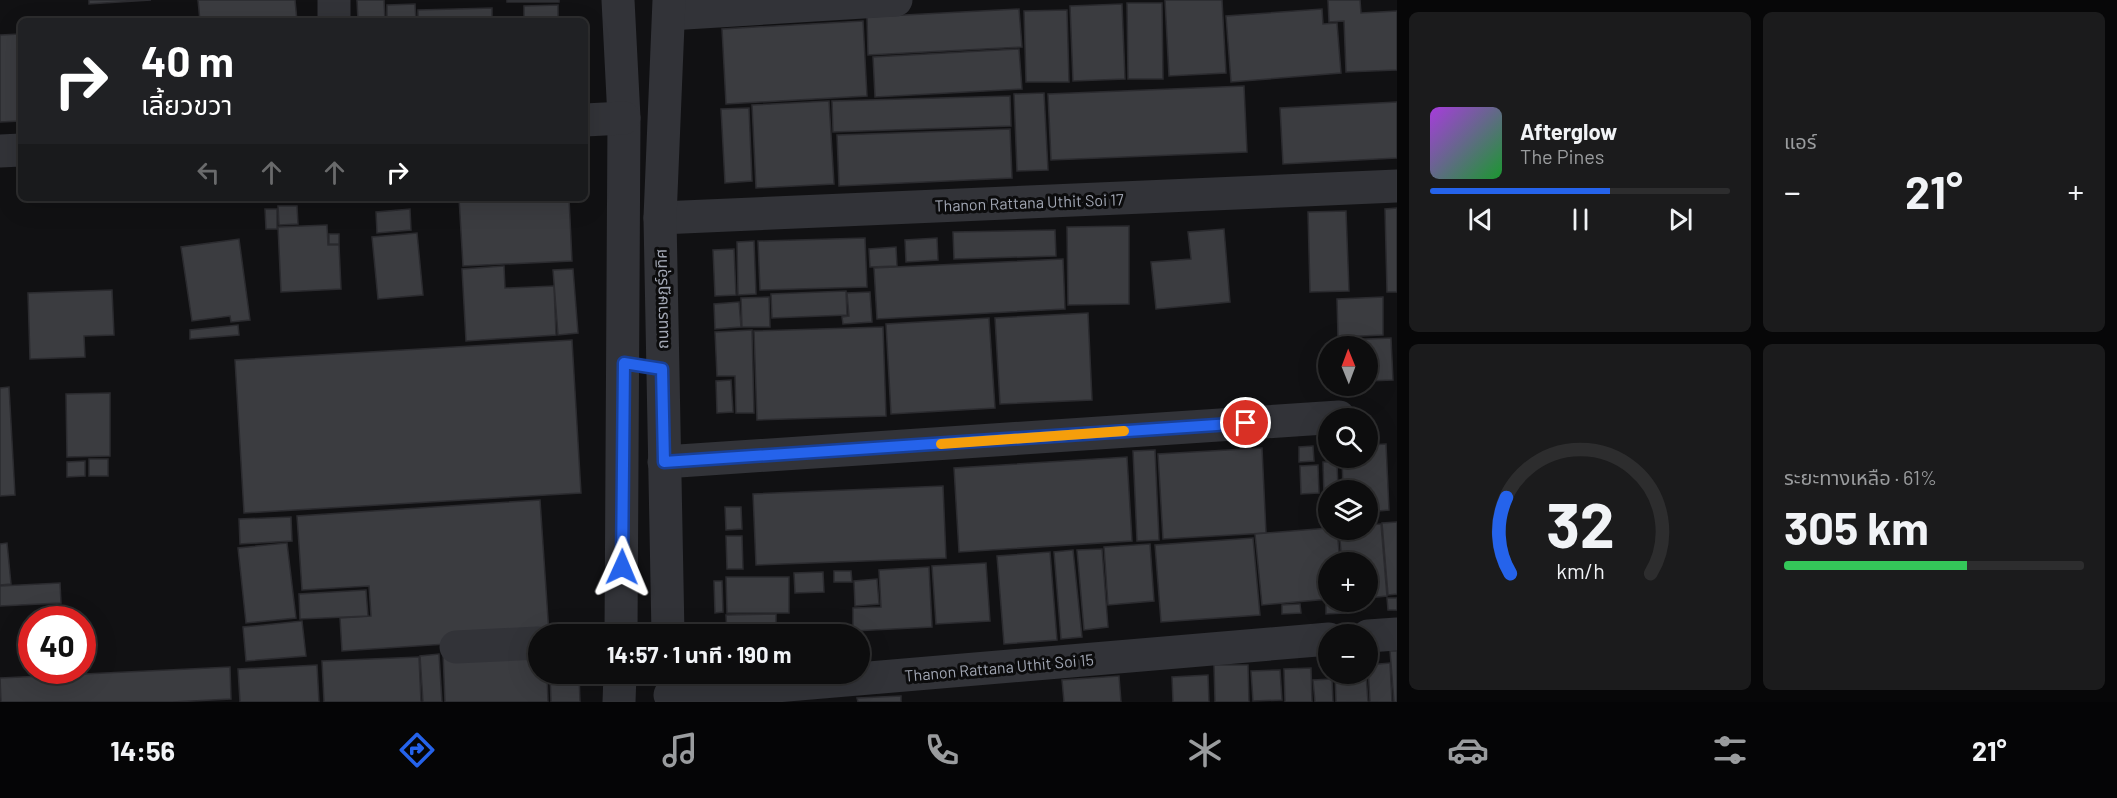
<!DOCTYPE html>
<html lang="th">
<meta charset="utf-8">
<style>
:root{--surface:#0d0d0e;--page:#1b1b1c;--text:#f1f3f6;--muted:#9a9c9e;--line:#2d2d2e;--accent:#2563eb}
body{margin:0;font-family:Barlow,"Noto Sans Thai",sans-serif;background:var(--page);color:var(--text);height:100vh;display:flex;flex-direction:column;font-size:22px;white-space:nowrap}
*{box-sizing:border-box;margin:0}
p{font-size:20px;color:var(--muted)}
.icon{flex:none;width:33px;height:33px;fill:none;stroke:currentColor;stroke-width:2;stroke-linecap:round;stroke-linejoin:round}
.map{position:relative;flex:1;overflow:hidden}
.panel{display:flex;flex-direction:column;gap:12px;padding:12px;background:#070708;width:720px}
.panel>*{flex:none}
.banner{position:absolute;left:18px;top:18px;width:570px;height:183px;border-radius:9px;box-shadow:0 6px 24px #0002,0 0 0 2px var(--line);background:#202124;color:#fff;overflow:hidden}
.needle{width:39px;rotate:359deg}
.buttons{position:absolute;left:1318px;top:336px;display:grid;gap:12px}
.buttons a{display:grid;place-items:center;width:60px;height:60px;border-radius:50%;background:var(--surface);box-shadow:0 6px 24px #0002,0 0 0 2px var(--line);font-size:30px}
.speed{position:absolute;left:18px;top:606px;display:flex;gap:12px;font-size:30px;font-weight:700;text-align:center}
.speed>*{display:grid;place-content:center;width:78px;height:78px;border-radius:50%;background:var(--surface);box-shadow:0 6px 24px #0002,0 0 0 2px var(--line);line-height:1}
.speed .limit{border:9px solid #d22;background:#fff;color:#111}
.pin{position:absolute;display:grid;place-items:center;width:51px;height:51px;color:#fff;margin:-26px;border:3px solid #fff;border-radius:50%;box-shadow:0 2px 6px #0007}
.me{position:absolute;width:66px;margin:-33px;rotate:1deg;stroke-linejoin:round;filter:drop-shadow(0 0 4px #0008)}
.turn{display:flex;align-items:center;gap:21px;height:126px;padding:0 24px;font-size:27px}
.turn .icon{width:78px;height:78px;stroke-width:2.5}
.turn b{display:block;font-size:42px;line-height:51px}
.lanes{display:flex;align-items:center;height:57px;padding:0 24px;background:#0003;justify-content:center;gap:30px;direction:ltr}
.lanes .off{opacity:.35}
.big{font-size:45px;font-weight:700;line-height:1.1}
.panel .tile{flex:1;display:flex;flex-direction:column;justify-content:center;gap:9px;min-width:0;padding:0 21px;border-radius:9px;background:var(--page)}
.panel .dial{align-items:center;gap:0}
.dial svg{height:156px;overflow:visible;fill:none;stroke:var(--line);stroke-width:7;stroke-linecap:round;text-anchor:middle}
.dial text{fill:var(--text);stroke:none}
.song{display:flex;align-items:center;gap:18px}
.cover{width:72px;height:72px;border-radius:9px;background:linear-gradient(135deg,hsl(280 70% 55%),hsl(130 70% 35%))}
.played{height:6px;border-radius:3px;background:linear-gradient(90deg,var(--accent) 60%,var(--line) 60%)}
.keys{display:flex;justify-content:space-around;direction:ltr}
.heat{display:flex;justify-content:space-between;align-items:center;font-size:33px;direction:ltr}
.charge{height:9px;border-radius:4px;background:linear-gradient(90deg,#34c759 61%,var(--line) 0)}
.panel .tiles{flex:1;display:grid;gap:12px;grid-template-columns:repeat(2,1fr)}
.trip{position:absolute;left:528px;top:624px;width:342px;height:60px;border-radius:30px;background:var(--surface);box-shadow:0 6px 24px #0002,0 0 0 2px var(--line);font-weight:700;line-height:60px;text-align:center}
.tab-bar{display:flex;height:96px;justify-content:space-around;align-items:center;background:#050506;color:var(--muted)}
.tab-bar .icon{width:42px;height:42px}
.tab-bar .current{color:var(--accent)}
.tab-bar b{font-size:27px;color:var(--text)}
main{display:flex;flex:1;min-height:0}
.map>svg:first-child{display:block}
.building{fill:#3b3c40;stroke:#2b2b2f;stroke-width:1.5}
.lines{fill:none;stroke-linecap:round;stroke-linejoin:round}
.minor{stroke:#323338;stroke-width:33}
.route-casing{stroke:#184099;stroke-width:15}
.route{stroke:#2563eb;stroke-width:10}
.slow{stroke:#f59e0b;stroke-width:10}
.labels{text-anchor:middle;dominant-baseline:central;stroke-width:6;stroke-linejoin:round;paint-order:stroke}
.street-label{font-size:16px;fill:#a2a7b4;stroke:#0c0c0d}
</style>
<main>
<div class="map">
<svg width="1397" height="702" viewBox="0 0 1397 702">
<rect width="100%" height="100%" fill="#111113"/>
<g class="building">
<path d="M89,0H151L89,4Z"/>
<path d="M198,0H295L297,21H200Z"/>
<path d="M357,0H384L385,21H358Z"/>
<rect x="507" y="0" width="52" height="2"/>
<path d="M1165,0H1222L1226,73L1169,76Z"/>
<path d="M1328,0H1360L1361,13L1397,11V70L1346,72L1344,21L1329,22Z"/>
<path d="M1127,3H1162L1163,79H1128Z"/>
<path d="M415,4L416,21H387V5Z"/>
<path d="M1122,4L1125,79L1073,81L1070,6Z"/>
<path d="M558,5V21H524V6Z"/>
<path d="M492,8V21H418V10Z"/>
<path d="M1019,9L1022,47L868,55L867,17Z"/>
<path d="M1322,9L1323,24L1337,23L1341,73L1231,82L1226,16Z"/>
<path d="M1067,10L1069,82H1026L1024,11Z"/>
<path d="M863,21L867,96L726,104L722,29Z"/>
<path d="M20,34L21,121L0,122V35Z"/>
<path d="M1019,49L1022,89L875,97L873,57Z"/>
<path d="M1244,86L1247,152L1051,160L1048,94Z"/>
<path d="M1044,93L1048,170L1017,171L1014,94Z"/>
<path d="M1010,96L1011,126L833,132L832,101Z"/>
<path d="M829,101L834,184L756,188L752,105Z"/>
<path d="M1397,102V158L1283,164L1280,108Z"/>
<path d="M749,108L752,181L725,183L721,109Z"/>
<path d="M1010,129L1012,178L839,186L837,135Z"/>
<path d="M459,198H569L572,261L463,266Z"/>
<path d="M278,206H297L298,224L279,225Z"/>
<path d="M1397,208V292H1387L1385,209Z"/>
<path d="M265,209H277V229H266Z"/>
<path d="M410,209L411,230L377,233L376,212Z"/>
<path d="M1346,211L1349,291L1310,292L1308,212Z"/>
<path d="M327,225L328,245H339L341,289L281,292L278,227Z"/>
<path d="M1129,226V304L1068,305L1067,227Z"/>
<path d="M1224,229L1230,302L1156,309L1151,262L1191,259L1188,232Z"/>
<path d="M1055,230L1056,256L954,259L953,232Z"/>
<path d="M417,233L423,295L378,299L372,237Z"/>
<rect x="329" y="234" width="10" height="10"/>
<path d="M865,238L867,287L760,290L758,241Z"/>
<path d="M937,238L938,260L906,262L905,240Z"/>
<path d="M239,239L250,320L231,322L230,316L192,321L181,247Z"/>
<path d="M754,241L756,294L738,295L737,242Z"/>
<path d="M896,247L897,266L870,267L869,249Z"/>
<path d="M734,249L736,295L715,296L713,250Z"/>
<path d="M1063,259L1065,309L877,319L874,268Z"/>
<path d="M504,266L505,288L554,286L556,335L466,341L462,269Z"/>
<path d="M573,269L578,333L558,335L553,270Z"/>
<path d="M112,290L114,335L84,336L85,357L30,359L28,293Z"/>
<path d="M846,291L847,315L772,318L771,294Z"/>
<path d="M870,292L872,322L843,324L842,317L849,316L847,293Z"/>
<path d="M769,297L770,327H742L741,298Z"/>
<path d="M1383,297V335L1338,337L1337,299Z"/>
<path d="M739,302L741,327L715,329L714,304Z"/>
<path d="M1088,313L1092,400L1000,404L995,318Z"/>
<path d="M989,318L995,408L891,414L886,324Z"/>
<path d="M238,325L239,335L190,339V330Z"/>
<path d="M883,327L886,416L757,420L754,331Z"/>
<path d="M752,330L754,413H736L735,376H717L715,332Z"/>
<path d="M1391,338L1393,380L1368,381V346H1342V340Z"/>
<path d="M572,340L581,493L244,513L235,360Z"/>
<path d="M731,380L733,412L717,413L716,381Z"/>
<path d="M9,387L15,495L0,496V388Z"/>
<path d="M110,393V456L67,457L66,394Z"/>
<path d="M1386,444L1389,510L1368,512V490H1343L1342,458H1368V445Z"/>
<path d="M1313,446L1314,461L1299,462V447Z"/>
<path d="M1262,448L1266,533L1163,539L1158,454Z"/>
<path d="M1155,450L1159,540L1137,541L1133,451Z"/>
<path d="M1127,457L1132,541L959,552L954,468Z"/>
<rect x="89" y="459" width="19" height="17"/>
<path d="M85,461V476L67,477V462Z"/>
<path d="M1323,462H1337L1338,490H1329V497H1324Z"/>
<path d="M1318,465L1319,493L1301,494L1300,466Z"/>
<path d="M943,486L946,558L756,565L753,494Z"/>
<path d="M540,500L549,634L538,638L342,651L340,618L371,616L369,586L302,590L297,516Z"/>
<path d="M725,507H741L742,529L726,530Z"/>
<path d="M291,517L292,541L240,544L239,519Z"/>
<path d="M1397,522V594L1388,595L1382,523Z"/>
<path d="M1381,524L1387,596L1368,598V562H1342L1339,530H1368V525Z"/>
<path d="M1329,528L1337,530L1340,562H1329V599L1262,605L1255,534Z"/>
<path d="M726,536H742L743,569H727Z"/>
<path d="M1253,538L1260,615L1161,622L1155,545Z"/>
<path d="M7,543L11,584L0,585V544Z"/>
<path d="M287,543L296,618L246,623L238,548Z"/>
<path d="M1150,544L1154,601L1108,605L1104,547Z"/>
<path d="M1102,549L1108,627L1084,630L1077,550Z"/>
<path d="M1073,550L1082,637L1061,639L1054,552Z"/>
<path d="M1050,552L1057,640L1004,644L997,556Z"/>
<path d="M986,563L990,621L936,624L932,566Z"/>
<path d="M929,567L932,627L853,631V608L881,607L879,570Z"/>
<path d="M834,571H851L852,582H834Z"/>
<path d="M823,572L824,592L795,593L794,573Z"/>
<path d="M726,577H789V613H727Z"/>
<path d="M877,579L879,604L855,606L854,581Z"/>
<path d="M714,581H722L723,612L715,613Z"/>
<path d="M60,583L61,603L0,606V586Z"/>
<path d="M366,590L368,616L300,619L299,594Z"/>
<path d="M1387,598H1397V610H1388Z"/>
<path d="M1300,604L1301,613L1282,614V605Z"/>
<path d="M1326,605H1344L1345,613L1326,614Z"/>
<path d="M776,614V633L727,634L726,615Z"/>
<path d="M302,621L306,656L246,661L243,627Z"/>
<path d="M538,648V674H547L548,702H445L443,653Z"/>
<path d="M1390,651H1397V702H1394Z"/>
<path d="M439,654L442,702H423L420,656Z"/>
<path d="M419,657L421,702H324L322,661Z"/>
<path d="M1390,663L1392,702H1370L1368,665Z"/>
<path d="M317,665L319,702H240L238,669Z"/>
<path d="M1214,665H1248L1249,702H1215Z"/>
<path d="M230,667L231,699L173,702H1L0,678Z"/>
<path d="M1311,668L1312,702H1285L1284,669Z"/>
<path d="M1280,670L1282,700L1253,701L1251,671Z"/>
<path d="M550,674H579L580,702H551Z"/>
<path d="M1335,674H1366L1368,702H1336Z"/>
<path d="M1208,675L1209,702H1173L1172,677Z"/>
<path d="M1119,676L1121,702H1064L1062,680Z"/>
<path d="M1332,679L1333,702H1315L1313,680Z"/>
<path d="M901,696V702H858L857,698Z"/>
</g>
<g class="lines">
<g class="minor">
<path d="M334,0V21"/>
<path d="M618,0L624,118L621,634"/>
<path d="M669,14L896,0"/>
<path d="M585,120L624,118"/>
<path d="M0,151L21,150"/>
<path d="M660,218L1397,186"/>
<path d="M664,462L1339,417"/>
<path d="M668,634L660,218L669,0"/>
<path d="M1368,636L1397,634"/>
<path d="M456,647L538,643"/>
<path d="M670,695L1329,639"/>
<path d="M619,702L620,674"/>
</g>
</g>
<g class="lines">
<g class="route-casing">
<path id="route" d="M622,567L624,363L662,369L664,462L1246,423"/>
</g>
<use href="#route" class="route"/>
<path class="slow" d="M941,444L1124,431"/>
</g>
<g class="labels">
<g class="street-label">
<text transform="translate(1029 202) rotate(-2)">Thanon Rattana Uthit Soi 17</text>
<text transform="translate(661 299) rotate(-91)">ถนนราษฏร์อุทิศ</text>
<text transform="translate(999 667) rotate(-5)">Thanon Rattana Uthit Soi 15</text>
</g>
</g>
</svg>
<div class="buttons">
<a><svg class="needle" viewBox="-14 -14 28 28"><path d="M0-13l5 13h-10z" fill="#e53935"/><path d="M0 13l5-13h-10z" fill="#9a9c9e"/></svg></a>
<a><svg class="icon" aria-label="search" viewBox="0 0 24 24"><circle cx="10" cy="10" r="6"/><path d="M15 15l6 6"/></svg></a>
<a><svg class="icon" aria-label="layers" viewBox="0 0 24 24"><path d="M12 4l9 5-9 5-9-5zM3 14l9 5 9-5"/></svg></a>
<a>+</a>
<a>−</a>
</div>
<div class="speed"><div class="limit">40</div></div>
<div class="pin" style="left:1246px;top:423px;background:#d93025"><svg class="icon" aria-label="arrive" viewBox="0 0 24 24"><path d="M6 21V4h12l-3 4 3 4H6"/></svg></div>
<svg class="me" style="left:622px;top:567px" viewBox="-20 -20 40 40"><path d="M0-17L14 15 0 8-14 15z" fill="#2563eb" stroke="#fff" stroke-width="4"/></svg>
<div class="trip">14:57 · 1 นาที · 190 m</div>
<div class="banner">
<div class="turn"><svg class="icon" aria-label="right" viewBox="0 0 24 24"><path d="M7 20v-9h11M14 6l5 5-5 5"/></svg><div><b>40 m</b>เลี้ยวขวา</div></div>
<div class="lanes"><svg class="icon off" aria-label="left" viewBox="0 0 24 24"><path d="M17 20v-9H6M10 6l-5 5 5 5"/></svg><svg class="icon off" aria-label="ahead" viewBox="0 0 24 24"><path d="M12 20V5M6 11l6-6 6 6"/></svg><svg class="icon off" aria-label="ahead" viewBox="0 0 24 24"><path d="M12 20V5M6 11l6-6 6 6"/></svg><svg class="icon" aria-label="right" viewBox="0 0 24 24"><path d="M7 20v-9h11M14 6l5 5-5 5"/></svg></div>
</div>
</div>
<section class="panel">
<div class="tiles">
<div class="tile">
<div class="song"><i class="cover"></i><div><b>Afterglow</b><p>The Pines</p></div></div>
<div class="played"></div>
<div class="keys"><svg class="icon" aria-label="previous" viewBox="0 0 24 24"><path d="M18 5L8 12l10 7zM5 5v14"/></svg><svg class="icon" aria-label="pause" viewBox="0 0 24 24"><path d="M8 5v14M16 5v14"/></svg><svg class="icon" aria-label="next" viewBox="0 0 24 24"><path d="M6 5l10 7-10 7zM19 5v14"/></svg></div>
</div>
<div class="tile"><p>แอร์</p>
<div class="heat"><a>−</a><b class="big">21°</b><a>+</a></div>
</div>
<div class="tile dial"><svg viewBox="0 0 100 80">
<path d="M14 69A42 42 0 1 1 86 69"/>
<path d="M14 69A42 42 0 0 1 12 30" stroke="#2563eb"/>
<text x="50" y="56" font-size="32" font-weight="700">32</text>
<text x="50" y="72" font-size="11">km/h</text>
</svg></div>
<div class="tile"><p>ระยะทางเหลือ · 61%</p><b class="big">305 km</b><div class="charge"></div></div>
</div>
</section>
</main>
<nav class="tab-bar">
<b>14:56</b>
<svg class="icon current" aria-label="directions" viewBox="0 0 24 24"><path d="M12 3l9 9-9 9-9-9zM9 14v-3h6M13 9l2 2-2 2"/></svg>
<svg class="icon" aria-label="music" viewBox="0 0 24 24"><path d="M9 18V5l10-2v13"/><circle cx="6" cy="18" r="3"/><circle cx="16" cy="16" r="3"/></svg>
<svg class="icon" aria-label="phone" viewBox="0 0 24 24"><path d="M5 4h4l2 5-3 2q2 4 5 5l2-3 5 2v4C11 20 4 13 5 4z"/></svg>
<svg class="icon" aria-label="climate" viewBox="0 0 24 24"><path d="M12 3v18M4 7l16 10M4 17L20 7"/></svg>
<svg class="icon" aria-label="car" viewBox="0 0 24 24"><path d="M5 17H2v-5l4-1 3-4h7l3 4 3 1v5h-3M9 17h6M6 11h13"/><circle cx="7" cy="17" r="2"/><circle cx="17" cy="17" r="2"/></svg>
<svg class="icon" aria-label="filters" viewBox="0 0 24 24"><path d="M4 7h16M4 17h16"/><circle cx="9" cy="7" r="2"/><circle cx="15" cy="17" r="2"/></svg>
<b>21°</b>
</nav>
